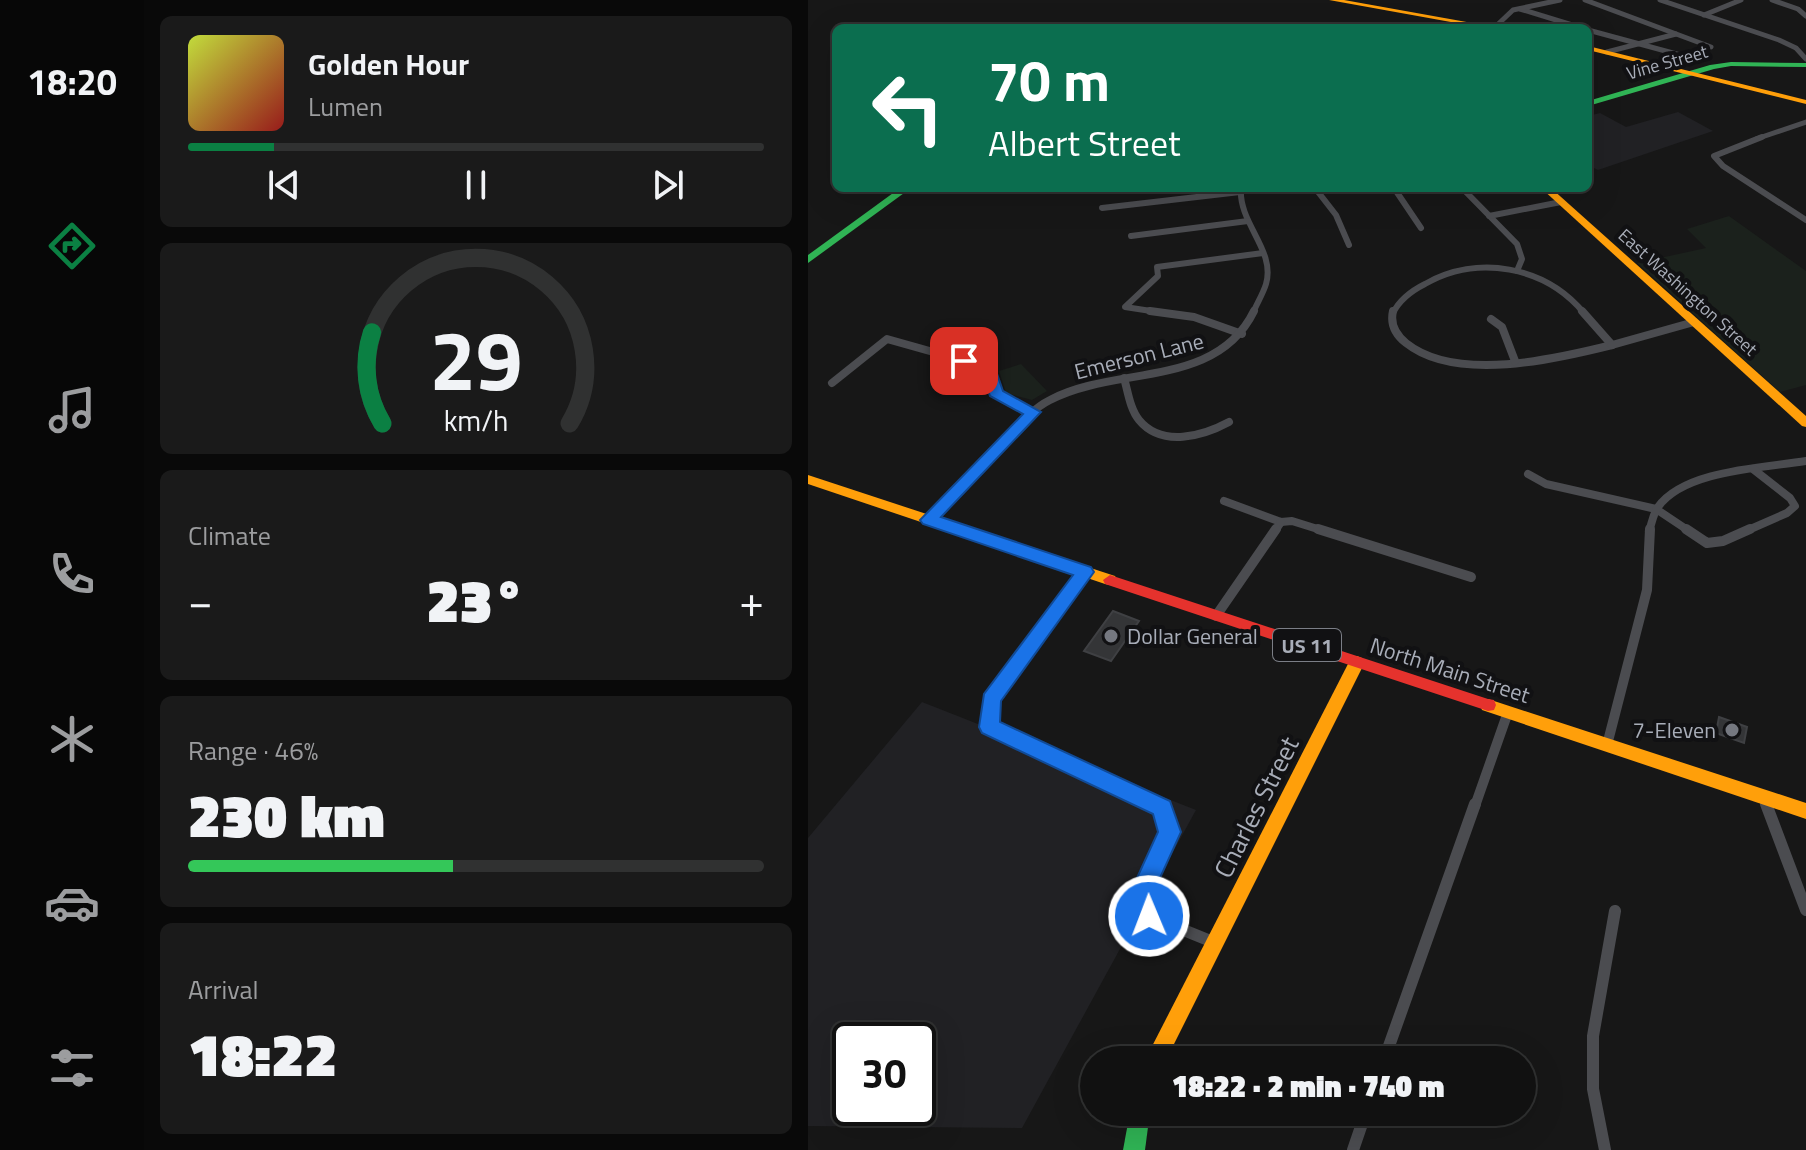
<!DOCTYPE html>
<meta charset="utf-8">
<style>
:root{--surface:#111;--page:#1a1a1a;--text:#f1f3f6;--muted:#9c9d9f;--line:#303131;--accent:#0b8043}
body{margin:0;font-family:"Titillium Web",sans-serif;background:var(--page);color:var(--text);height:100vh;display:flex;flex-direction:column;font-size:30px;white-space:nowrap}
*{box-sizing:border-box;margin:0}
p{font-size:26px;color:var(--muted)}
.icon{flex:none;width:44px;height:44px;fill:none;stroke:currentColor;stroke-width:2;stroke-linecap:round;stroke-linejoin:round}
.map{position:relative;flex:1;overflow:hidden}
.side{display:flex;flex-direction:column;gap:16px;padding:16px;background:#090909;width:664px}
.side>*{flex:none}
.hud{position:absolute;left:24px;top:24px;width:760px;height:168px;border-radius:12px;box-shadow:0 8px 32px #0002,0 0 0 2px var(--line);background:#0b6e4f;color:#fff;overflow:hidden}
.speed{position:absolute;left:24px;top:1022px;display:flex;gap:16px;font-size:40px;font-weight:700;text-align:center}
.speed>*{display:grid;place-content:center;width:104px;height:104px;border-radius:50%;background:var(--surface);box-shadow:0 8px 32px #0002,0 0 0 2px var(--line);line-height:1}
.speed .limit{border:4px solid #111;border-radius:12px;background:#fff;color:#111}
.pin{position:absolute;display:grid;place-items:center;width:68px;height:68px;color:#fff;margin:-34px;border-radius:16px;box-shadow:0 4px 12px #0006}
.me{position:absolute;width:88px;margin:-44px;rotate:359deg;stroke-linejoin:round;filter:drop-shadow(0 0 6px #0008)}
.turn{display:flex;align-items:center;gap:28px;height:168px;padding:0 24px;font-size:36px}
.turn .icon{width:104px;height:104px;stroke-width:2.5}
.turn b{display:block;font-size:56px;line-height:68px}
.big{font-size:60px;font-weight:800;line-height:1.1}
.side .card{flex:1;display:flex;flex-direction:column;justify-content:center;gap:12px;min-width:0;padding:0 28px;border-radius:12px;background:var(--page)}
.side .dial{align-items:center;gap:0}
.dial svg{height:208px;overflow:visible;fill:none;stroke:var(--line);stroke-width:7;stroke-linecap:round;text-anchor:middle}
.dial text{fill:var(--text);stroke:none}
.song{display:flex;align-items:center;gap:24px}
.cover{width:96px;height:96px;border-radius:12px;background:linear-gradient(135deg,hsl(70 70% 55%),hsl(0 70% 35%))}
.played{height:8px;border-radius:4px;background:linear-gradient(90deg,var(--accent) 15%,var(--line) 15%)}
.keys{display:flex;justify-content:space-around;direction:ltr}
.heat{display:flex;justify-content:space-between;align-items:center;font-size:44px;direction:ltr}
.charge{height:12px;border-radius:6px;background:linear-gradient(90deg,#34c759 46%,var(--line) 0)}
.trip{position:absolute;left:272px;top:1046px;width:456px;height:80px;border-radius:40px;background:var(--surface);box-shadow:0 8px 32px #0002,0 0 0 2px var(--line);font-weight:800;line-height:80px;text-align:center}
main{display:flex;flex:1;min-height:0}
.tab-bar{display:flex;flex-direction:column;width:144px;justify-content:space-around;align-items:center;background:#070707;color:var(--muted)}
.tab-bar .icon{width:56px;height:56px}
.tab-bar .on{color:var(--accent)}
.tab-bar b{font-size:36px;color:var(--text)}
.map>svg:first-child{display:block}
.built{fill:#212124;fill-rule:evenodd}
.green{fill:#1b211c}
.building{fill:#343537;stroke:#3f4043;stroke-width:2}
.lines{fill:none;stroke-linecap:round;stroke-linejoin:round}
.street-far4{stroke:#4b4c50;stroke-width:5}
.street-far3{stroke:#4b4c50;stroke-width:6}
.street-far2{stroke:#4b4c50;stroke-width:8}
.street-far1{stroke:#4b4c50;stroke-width:10}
.street{stroke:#4b4c50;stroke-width:12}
.fast{fill:#30b455;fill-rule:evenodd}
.slow{fill:#ff9f0a;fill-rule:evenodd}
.jam{fill:#e5322d;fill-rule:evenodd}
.route{fill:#1a73e8;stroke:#114b97;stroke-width:2}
.poi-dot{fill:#757880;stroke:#111113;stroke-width:3}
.labels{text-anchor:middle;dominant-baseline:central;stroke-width:8;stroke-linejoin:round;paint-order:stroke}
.far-street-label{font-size:18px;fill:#a8adb8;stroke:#111113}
.shield{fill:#111113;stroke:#7b7e86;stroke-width:2}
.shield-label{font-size:20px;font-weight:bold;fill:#a8adb8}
.street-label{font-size:22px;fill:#a8adb8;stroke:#111113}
.poi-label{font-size:22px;fill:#a8adb8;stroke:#111113;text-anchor:start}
.near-street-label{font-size:26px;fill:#a8adb8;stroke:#111113}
</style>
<main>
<nav class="tab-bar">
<b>18:20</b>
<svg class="icon on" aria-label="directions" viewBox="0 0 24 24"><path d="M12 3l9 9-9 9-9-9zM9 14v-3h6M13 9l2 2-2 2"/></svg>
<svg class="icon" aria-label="music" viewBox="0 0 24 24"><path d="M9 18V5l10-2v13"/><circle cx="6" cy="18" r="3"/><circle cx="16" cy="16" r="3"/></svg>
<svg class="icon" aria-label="phone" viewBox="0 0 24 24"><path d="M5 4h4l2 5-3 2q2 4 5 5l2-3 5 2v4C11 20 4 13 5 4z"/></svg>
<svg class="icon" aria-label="climate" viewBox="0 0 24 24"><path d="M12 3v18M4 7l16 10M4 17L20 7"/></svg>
<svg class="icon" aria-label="car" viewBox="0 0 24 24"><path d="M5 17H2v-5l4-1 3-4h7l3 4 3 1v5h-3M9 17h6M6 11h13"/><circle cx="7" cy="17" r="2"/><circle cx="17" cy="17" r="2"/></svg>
<svg class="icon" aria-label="filters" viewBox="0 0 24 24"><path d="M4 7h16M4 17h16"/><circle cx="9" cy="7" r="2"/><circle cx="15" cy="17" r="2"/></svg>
</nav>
<section class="side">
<div class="card">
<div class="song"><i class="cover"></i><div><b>Golden Hour</b><p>Lumen</p></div></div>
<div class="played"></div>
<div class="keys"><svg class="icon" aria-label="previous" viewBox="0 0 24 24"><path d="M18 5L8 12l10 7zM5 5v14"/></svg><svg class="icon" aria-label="pause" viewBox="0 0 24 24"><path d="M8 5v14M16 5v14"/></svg><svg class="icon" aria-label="next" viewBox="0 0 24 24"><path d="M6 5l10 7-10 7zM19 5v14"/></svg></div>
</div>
<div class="card dial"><svg viewBox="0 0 100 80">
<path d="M14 69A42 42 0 1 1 86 69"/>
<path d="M14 69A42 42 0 0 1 10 34" stroke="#0b8043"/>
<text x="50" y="56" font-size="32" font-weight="700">29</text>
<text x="50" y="72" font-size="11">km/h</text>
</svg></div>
<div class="card"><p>Climate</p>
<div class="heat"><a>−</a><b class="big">23°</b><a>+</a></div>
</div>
<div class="card"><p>Range · 46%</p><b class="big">230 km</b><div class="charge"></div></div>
<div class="card"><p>Arrival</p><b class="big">18:22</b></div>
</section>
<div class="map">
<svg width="998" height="1150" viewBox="0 0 998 1150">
<rect width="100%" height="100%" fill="#171717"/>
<g class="built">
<path d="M870,112L905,131L790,170L780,165V116L792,113L818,127Z"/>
<path d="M114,702L388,810L214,1128L0,1126V838ZM42,1040H110V1108H42Z"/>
</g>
<g class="green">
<path d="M921,216L998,271V385L972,392L829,263L898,248L879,229Z"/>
<path d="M213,364L239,391L224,400L198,393L191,371Z"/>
</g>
<g class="building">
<path d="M305,611L331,621L303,661L276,651Z"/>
<path d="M911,717L939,727L936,743L908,733Z"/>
</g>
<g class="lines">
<g class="street-far4">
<path d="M777,0L903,47"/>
<path d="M852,0L971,40L988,48L998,59"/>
<path d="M964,0L990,9L998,16"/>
<path d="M712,9L774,28"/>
<path d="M896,15L933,0"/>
<path d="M686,28L705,10L752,0"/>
<path d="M780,30L876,56"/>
<path d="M799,52L868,34"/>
<path d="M948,139L998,122"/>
</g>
<g class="street-far3">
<path d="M954,137L906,156L915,166L998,220"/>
<path d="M433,188C430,223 468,250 458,284C455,294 449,303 445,313"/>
<path d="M507,188L528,215L541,245"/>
<path d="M586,188L613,228"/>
<path d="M656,190L709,244L714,259L709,271"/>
<path d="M294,208L432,192"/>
<path d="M681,216L753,202"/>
<path d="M323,236L440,221"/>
<path d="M356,313L317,307L350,276L349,267L455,253"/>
<path d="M585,313C592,299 603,291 617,284C669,254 737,266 776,313"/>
</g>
<g class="street-far2">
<path d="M342,311L386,317L434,334"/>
<path d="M585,311C582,324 588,335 598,343C648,383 748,359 804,345"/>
<path d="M774,311L804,345"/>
<path d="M683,319L694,327L707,361"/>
<path d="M804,345L886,322"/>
<path d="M316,378C320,392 322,409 331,420C354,448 395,436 421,422"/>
<path d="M24,383L79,339L175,366L186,379L188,393L225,412"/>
<path d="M720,474L738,484L848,509L881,531"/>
<path d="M416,501L473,522L484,521L516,531"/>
<path d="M121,520C144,494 169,470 193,445C208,429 222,410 242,400C308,365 408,389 446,311"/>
<path d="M467,531L473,522"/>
<path d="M841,531C844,523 845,514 850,507C876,470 955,468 998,461"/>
<path d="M938,531L979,513L987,506L982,498L945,469"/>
</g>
<g class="street-far1">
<path d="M510,529L663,577"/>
<path d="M878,529L899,543L915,541L942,529"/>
<path d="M277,572L183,699L181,727L349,806"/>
<path d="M408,616L468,529"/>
<path d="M799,745L839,590L842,529"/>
<path d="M955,796L959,806"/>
<path d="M667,806L700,712"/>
</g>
<g class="street">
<path d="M345,804L354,808L362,832L334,891L341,916L405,942"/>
<path d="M958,804L998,910"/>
<path d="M576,1060L667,804"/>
<path d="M545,1150L558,1112"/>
<path d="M797,1150L785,1089V1036L807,911"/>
</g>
<g class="fast">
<path d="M923,62L998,63V67L923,66L906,69L780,106V101L902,65Z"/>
<path d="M92,188H103L0,263V255Z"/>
<path d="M322,1112H342L337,1150H315Z"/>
</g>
<g class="slow">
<path d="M521,0H536L692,28H676Z"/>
<path d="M780,46L998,100V104L780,50Z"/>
<path d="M733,188H743L998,416V427L994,426Z"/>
<path d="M0,475L307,576L309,580L302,585L297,584L0,484Z"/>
<path d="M549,656L554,658L557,662L358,1060H337L541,662L544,658Z"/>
<path d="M680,699L998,803V819L674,710L672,705L674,700Z"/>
</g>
<path class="jam" d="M302,575L680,699L686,700L688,705L686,710L680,711L297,584L295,580Z"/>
</g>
<path class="route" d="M156,357L187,368L195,391L233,412L133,517L283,567L286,572L193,701L192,722L362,801L373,832L346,891L353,916L350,924L341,927L333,924L323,891L350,832L345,814L174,733L171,727L176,694L265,575L115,524L112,520L215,414L182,396L175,374L149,361Z"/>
<g class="poi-dot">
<circle cx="303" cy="636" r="8"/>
<circle cx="924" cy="730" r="8"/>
</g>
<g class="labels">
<g class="far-street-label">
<text transform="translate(859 62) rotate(-16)">Vine Street</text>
<text transform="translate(880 292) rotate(42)">East Washington Street</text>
</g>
<rect class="shield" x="465" y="629" width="68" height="32" rx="6"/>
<g class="shield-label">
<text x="499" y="645">US 11</text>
</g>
<g class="street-label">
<text transform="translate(331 356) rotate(-14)">Emerson Lane</text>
<text transform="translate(642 670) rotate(18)">North Main Street</text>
</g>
<g class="poi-label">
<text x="319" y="636">Dollar General</text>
<text x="908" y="730" text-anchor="end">7-Eleven</text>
</g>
<g class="near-street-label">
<text transform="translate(448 807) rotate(-63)">Charles Street</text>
</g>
</g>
</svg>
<div class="speed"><div class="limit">30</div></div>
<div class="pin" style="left:156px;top:361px;background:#d93025"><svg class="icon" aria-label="arrive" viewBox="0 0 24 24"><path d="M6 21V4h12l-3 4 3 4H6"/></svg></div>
<svg class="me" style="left:341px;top:916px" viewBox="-20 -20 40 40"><circle r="17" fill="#1a73e8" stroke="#fff" stroke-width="3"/><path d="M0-11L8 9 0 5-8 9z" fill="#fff"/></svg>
<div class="trip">18:22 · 2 min · 740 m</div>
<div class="hud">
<div class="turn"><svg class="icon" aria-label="left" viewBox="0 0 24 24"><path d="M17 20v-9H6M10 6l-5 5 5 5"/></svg><div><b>70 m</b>Albert Street</div></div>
</div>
</div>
</main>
